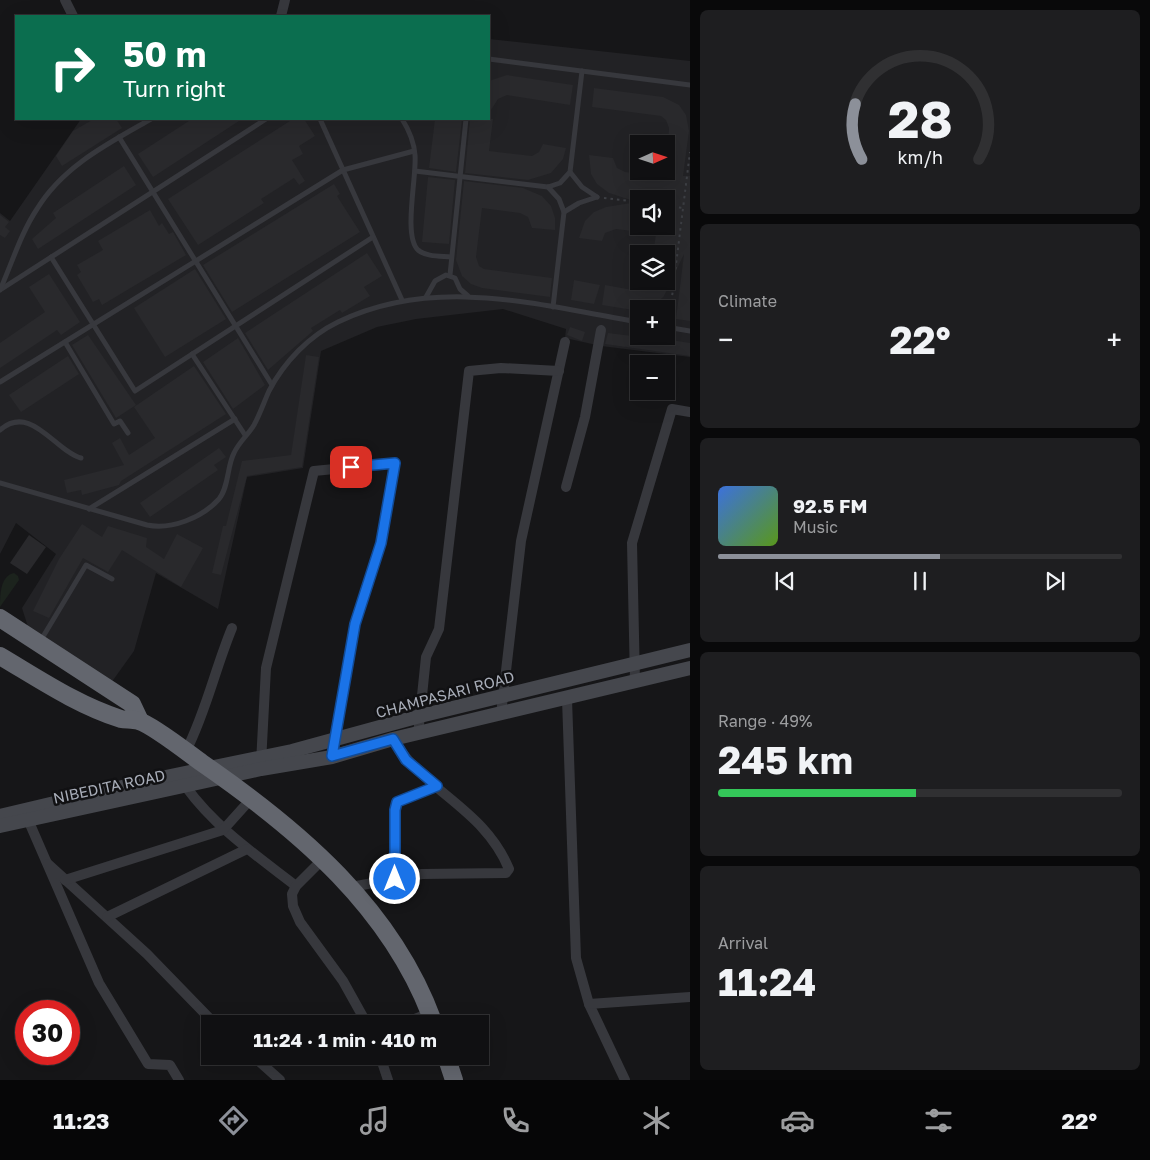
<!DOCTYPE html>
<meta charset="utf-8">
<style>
:root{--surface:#101012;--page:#1e1e20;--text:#f1f3f6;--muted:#9c9d9f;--line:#303032;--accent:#8c9099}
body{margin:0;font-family:"Golos Text",sans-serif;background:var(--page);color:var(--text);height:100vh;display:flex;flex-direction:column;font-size:19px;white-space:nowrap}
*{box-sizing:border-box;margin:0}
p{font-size:16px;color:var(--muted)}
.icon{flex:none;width:28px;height:28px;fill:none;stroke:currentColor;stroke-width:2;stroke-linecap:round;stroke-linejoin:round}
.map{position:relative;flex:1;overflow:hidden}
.side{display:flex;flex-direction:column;gap:10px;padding:10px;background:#09090a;width:460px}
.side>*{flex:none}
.banner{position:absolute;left:15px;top:15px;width:475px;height:105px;border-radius:0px;box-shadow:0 5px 20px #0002,0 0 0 1px var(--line);background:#0b6e4f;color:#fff;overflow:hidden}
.needle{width:32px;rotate:87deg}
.controls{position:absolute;left:630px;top:135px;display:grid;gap:10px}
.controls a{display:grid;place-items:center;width:45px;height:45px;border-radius:0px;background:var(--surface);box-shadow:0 5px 20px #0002,0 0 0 1px var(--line);font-size:25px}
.speed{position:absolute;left:15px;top:1000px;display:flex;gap:10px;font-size:25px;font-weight:700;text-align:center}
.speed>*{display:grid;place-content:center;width:65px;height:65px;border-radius:50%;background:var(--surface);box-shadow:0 5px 20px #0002,0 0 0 1px var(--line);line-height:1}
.speed .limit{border:8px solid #d22;background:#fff;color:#111}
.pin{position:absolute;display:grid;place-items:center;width:42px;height:42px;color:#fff;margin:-21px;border-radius:10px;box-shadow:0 2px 8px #0006}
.me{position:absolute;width:55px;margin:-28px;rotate:0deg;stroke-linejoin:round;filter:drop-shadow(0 0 4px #0008)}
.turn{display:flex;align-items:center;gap:18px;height:105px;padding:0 25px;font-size:22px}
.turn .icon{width:65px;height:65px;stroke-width:2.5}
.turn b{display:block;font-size:35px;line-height:42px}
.big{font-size:38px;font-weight:700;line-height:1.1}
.side .tile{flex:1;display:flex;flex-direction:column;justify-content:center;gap:8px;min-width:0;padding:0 18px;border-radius:8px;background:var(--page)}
.side .dial{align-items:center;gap:0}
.dial svg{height:130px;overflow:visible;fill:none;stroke:var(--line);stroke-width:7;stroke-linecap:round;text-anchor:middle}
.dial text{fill:var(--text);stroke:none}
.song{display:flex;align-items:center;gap:15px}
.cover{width:60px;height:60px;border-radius:8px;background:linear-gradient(135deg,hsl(220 70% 55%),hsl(90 70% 35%))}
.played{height:5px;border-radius:2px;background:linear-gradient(90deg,var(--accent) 55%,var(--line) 55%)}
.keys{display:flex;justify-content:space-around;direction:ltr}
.heat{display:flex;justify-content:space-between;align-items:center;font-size:28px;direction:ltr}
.charge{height:8px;border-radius:4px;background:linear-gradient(90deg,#34c759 49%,var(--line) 0)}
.trip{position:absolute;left:201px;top:1015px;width:288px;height:50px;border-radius:0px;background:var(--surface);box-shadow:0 5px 20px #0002,0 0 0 1px var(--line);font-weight:700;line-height:50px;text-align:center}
.tabs{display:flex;height:80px;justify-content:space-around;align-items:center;background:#060607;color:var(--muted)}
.tabs .icon{width:35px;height:35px}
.tabs .on{color:var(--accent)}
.tabs b{font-size:22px;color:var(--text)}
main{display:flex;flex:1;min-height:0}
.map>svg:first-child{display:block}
.built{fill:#222225;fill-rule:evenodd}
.green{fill:#1c231d}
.building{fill:#29292c;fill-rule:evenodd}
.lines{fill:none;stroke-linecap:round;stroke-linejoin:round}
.path{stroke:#3d3f44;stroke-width:2;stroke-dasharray:2.5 4;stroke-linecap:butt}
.lane{stroke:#37383d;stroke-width:5}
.street{stroke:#37383d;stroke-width:10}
.secondary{stroke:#45474d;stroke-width:14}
.highway{stroke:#63666e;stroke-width:18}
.route-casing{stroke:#114b97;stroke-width:12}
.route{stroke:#1a73e8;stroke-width:9}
.labels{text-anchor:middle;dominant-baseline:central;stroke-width:5;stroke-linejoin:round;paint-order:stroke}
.street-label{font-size:15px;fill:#a8adb8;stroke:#111113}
</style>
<main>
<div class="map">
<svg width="690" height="1080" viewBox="0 0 690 1080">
<rect width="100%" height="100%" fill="#161618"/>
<path class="built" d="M489,39L690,61V357L601,346L565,338L566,329L503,309L416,319L377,327L321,351L303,468L247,477L218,609L156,573L134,651L111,683L28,627L22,608L56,554L16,523L0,554V213L10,221L81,119H489ZM639,144H666V171H639ZM639,199H666V226H639ZM639,254H666V281H639ZM639,309H666V336H639Z"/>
<path class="green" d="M14,573L18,576L19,580L0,607C0,595 0,576 14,573Z"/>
<g class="building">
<path d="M507,75L573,85L570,105L507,95L498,99L489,113V81Z"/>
<path d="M594,88L663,97L679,105L686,115L689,131L683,176H690V321L676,319L684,254L664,296L655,305L647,309H639V311L602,305L605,285L638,291L647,286L650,281H666V254H653L656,234L616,229L605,233L602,241L579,238L585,221L594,212L606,207L637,202L609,193L597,184L591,174L589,155L613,158L617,168L625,172L666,178L669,128L666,120L661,116L592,107ZM639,198L666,199V226H639Z"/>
<path d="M94,119H116L122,128L62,166L56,156L73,131Z"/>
<path d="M192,119H242L153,177L138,154Z"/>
<path d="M293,119H304L315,136L299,146L303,154L292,160L305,181L299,185L294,178L261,199L264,203L198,245L168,199Z"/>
<path d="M435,119H462L456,172L429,168Z"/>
<path d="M470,119H493L489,151L532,156L539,152L543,144L566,148L563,159L551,173L528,180L465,173Z"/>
<path d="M124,166L136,185L38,249L32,239L56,218L53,213Z"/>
<path d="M428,177L455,180L449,244L422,242Z"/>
<path d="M464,181L523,188L542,196L551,206L555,218V230L532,228L528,217L520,213L482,208L476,257L479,266L484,269L552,278L550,297L482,288L471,284L462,276L456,260Z"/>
<path d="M334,184L340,194L337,196L360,232L232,312L203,265Z"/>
<path d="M150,210L159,226L162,223L169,234L173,232L186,255L102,305L99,299L93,302L77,275L81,272L77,265L103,250L98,241Z"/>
<path d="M0,215L9,222L5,227L10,231L5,238L0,235Z"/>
<path d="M367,253L382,276L364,287L370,296L342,313L340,310L311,328L313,331L268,370L245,333Z"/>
<path d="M195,269L226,319L165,357L134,308Z"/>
<path d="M49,274L80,322L61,335L57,330L0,368V343L45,312L29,287Z"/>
<path d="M574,280L600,285L594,304L571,300Z"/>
<path d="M570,327L585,332L582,341L567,335Z"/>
<path d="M608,333L648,338V342L670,345L671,340L690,343V356L605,344Z"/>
<path d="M88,335L136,405L116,418L72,345Z"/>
<path d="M238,338L265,385L233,409L203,362Z"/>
<path d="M306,355L319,357L302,467L247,476L221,575L212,573L223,526H226L242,461L291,455Z"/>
<path d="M68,356L79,374L21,412L9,395Z"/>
<path d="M194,366L226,414L121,481L119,485L82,495L81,490L67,493L64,480L124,465L112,443L120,438L129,455L155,438L134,407Z"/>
<path d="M219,448L226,457L214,465L218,470L150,517L140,503Z"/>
<path d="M82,524L102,537L108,526L147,538L146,547L164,559L177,534L203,548L181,587L122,550L108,572L83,558L49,618L33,611L59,559Z"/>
<path d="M29,535L46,547L27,574L10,563Z"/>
</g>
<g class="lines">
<g class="path">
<path d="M604,198L639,202"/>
<path d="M666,206L683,208"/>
<path d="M669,321L690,152"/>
</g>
<g class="lane">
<path d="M489,59L690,85"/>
<path d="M320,119L402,300"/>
<path d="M402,119C409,130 414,142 415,155C417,176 403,236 418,250C426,257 441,256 451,257"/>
<path d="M119,137L272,385"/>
<path d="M415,171L548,187L560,183L570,172L582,71"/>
<path d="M570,172L582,187L597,197"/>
<path d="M548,187L559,199L564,212L553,307"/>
<path d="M564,212L579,203L597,197"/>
<path d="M51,257L135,391L373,237"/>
<path d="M450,275L466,119"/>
<path d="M0,290L266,119"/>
<path d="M0,290C12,263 21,233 37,209C63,166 109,143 151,119"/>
<path d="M426,297L435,281L446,275L455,278L460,289L468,296"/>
<path d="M666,327L690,331"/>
<path d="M65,342L114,424L120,421L128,433"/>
<path d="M192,354L245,435"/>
<path d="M0,382L343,170L414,151"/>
<path d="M0,430C31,403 55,451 81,458"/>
<path d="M0,483L147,525C171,530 202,518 219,499C229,487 227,466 234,453C239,442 248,435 254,425C260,414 264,402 269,391C284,362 309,336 338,322C436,275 537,305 639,322"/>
<path d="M89,509L235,419"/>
<path d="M41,640L86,565L112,579"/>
</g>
<g class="street">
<path d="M65,0L73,16"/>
<path d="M281,16L285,0"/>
<path d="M566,487L585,417L601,330"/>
<path d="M635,682L632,543L672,409L690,412"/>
<path d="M567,699L576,958L589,1004L625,1080"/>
<path d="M501,714L521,541L565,342"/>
<path d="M418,734L426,657L439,629L469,371L501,368L559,371"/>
<path d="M186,751C206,712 215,669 232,628"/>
<path d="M261,763L266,668L314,471L395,463L381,543L355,624L332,757"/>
<path d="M186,787C216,828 256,855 296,886"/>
<path d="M26,815L99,983L148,1064L170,1065L179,1080"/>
<path d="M324,858L296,886L292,894L293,906L300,922L343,981L367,1024"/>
<path d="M48,864L147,954L215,1024"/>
<path d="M395,879V810L397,802L437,786"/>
<path d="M65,880L223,830L250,800"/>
<path d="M351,887L422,874L506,873L509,869C484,808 424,792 393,739"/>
<path d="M107,917L247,849"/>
<path d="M589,1004L690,997"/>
<path d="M402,1024L430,1013"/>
<path d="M253,1056L280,1080"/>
<path d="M380,1056L388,1080"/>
</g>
<g class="secondary">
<path d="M0,816L156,779L292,751L420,716L690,650"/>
<path d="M0,826L261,769L332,757L393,739L690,668"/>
</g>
<g class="highway">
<path d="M0,618L132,704L140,721"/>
<path d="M0,656C39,679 77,705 121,719C126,720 133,719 139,721C154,726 188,753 202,763C299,830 393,909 434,1024"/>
<path d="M446,1056L454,1080"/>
</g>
</g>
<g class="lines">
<g class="route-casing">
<path id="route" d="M351,467L395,463L381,543L355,624L332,756L393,739L406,760L437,786L397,802L395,810V879"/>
</g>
<use href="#route" class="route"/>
</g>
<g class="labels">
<g class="street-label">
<text transform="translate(445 694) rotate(-15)">CHAMPASARI ROAD</text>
<text transform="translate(109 786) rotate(-12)">NIBEDITA ROAD</text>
</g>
</g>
</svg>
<div class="controls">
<a><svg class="needle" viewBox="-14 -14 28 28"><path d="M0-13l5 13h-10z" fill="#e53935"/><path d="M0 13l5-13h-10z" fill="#9c9d9f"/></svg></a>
<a><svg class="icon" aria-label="sound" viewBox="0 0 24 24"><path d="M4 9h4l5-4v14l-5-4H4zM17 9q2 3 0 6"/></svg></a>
<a><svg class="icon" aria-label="layers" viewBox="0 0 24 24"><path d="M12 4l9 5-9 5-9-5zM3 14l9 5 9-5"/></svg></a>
<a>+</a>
<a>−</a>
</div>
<div class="speed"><div class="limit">30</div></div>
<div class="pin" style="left:351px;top:467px;background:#d93025"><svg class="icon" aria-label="arrive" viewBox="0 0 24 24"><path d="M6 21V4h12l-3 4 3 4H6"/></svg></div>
<svg class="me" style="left:395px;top:879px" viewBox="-20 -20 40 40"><circle r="17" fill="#1a73e8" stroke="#fff" stroke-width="3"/><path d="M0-11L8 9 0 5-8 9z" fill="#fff"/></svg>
<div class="trip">11:24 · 1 min · 410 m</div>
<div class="banner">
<div class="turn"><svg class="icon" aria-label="right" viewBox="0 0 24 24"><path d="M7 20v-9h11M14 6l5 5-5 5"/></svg><div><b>50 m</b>Turn right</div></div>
</div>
</div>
<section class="side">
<div class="tile dial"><svg viewBox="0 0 100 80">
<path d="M14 69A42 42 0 1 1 86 69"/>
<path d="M14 69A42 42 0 0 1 10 35" stroke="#8c9099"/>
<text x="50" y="56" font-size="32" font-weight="700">28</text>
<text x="50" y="72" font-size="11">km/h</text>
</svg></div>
<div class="tile"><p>Climate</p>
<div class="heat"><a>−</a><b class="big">22°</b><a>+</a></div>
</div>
<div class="tile">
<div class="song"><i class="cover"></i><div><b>92.5 FM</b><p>Music</p></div></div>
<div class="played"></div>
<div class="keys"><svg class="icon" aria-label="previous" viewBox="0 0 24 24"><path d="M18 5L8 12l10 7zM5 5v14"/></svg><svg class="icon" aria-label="pause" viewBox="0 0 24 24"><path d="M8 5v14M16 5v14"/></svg><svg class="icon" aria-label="next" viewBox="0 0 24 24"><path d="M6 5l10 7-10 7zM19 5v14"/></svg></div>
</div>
<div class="tile"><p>Range · 49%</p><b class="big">245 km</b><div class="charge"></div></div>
<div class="tile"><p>Arrival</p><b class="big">11:24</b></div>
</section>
</main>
<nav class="tabs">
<b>11:23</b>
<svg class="icon on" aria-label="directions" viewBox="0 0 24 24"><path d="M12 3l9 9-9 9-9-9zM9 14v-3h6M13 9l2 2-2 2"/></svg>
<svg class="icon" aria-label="music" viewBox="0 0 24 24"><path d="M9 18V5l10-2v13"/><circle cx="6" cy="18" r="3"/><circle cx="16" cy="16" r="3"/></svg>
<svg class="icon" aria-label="phone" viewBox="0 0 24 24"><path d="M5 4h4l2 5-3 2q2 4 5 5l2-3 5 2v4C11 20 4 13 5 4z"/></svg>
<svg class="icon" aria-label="climate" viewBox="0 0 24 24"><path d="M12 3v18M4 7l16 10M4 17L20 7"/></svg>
<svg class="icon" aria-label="car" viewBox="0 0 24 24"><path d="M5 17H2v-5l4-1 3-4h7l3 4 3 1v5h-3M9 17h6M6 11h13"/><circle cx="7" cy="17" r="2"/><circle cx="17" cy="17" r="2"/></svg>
<svg class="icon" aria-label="filters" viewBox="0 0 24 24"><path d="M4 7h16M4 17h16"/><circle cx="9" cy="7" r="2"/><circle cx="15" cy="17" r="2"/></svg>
<b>22°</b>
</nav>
